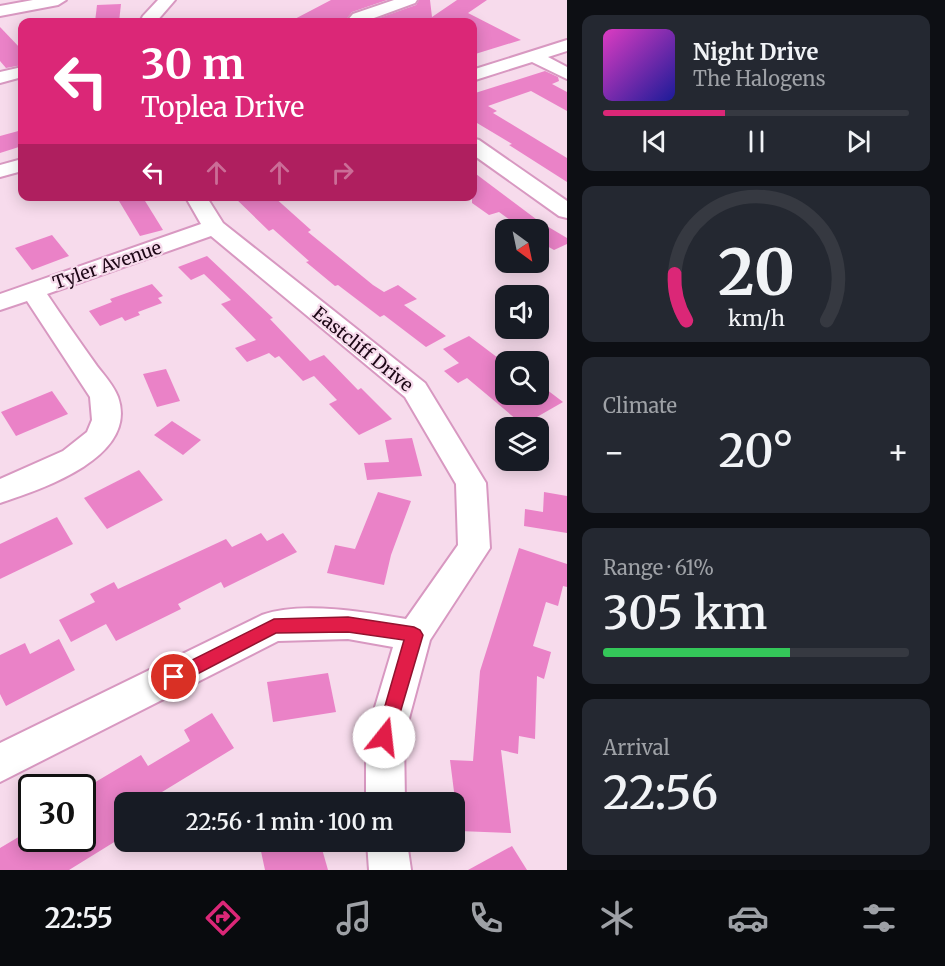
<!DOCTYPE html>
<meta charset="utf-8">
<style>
:root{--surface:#171b24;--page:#242831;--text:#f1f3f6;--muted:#9ea1a6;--line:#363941;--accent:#db2777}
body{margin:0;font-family:Merriweather,serif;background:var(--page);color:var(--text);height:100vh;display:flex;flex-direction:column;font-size:22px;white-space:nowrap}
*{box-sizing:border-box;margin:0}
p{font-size:20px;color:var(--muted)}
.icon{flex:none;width:33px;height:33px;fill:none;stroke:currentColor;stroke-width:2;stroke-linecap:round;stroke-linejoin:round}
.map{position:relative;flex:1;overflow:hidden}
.sheet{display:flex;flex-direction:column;gap:15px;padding:15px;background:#0d0f14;width:378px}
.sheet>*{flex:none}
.guide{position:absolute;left:18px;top:18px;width:459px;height:183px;border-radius:12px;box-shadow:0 3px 15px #0003;background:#db2777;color:#fff;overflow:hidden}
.needle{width:39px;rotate:147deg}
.controls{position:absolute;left:495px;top:219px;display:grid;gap:12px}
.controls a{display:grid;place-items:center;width:54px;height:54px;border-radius:12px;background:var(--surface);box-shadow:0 3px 15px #0003;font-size:30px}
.speed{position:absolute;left:18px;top:774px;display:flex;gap:12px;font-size:30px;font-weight:700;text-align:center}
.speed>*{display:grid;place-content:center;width:78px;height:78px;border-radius:50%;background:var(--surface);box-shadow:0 3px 15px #0003;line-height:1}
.speed .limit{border:3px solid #111;border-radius:9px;background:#fff;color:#111}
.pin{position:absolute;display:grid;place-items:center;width:51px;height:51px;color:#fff;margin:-26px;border:3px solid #fff;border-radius:50%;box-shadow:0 2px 6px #0007}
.me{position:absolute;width:66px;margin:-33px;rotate:16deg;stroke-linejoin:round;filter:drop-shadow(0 0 4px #0008)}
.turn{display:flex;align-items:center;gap:21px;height:126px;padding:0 24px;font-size:27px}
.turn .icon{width:78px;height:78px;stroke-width:2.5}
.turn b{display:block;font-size:42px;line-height:51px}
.lanes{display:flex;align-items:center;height:57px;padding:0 24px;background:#0003;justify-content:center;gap:30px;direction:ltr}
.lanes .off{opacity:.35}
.big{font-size:45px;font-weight:600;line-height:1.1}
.sheet .card{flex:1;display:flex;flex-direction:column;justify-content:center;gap:9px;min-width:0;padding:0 21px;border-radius:12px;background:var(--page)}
.sheet .dial{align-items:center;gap:0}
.dial svg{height:156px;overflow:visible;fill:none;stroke:var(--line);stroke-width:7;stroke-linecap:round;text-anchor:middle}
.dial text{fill:var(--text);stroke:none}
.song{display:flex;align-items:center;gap:18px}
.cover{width:72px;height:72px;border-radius:9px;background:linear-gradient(135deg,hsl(310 70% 55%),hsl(240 70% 35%))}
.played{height:6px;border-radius:3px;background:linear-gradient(90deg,var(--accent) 40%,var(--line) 40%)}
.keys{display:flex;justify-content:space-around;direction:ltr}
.heat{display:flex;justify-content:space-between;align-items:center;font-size:33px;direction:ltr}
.charge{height:9px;border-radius:4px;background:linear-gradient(90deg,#34c759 61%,var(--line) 0)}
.trip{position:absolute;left:114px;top:792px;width:351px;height:60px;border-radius:12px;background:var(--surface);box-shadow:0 3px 15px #0003;font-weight:600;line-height:60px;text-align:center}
.menu{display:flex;height:96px;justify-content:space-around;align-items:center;background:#090b0e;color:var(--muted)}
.menu .icon{width:42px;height:42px}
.menu .selected{color:var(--accent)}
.menu b{font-size:27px;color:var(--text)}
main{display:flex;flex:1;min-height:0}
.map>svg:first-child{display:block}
.building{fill:#ea82c7}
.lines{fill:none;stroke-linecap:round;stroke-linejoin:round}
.minor-casing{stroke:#d898c1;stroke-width:4}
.minor{fill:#fff;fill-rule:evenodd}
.route{fill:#e11d48;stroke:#92132f;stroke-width:1.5}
.labels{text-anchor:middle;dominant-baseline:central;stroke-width:4.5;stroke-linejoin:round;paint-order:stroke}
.street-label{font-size:18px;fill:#1d0716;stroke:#f7dbec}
</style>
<main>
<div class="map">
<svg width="567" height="870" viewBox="0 0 567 870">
<rect width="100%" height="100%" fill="#f7dbec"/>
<g class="building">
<path d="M331,0H387L352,12L344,22H289Z"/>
<path d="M419,0H430L432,17L457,0H487L468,13L521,40L472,55V22H368L416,5Z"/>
<path d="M121,4L119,22H95L97,5Z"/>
<path d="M0,27L22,50V65L6,68L0,61Z"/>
<path d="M545,71L558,77L559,81L552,84L567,92V111L531,91L488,106L497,111L493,113L567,158V182L509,145L512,144L472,120V94Z"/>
<path d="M22,130V146L0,153V136Z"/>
<path d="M472,171L540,222L567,238V244L554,250L547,246L538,251V230H524L499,212L489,215L472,203Z"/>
<path d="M116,196H142L163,230L140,236Z"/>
<path d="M233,196H273L311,230L308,232L373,285L384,292L398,285L417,299L404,305L446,336L426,347L384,315L380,317L338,285L335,286L306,262L309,261L273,229L269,231Z"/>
<path d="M52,235L69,256L32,270L15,248Z"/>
<path d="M207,256L273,318L270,319L310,361L324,355L358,390L361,388L392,419L359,435L329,404L337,400L314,376L303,381L279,356L275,358L269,353L247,362L235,348L256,340L221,304L231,300L204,274L191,280L178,267Z"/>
<path d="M152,284L163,296L158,298L162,303L138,312L140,315L125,321L122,317L100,326L89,311L112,302L110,299Z"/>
<path d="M469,336L506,364V394H538V383L563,402L523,425L467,378L458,383L444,371L459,363L443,349Z"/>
<path d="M166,369L180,401L157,407L143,374Z"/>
<path d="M52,391L68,414L16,436L1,412Z"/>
<path d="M172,421L201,440L183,455L154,435Z"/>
<path d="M412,438L422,476L367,480L364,463L389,462L385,440Z"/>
<path d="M139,470L163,500L107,529L84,498Z"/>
<path d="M378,492L411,501L391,555L384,585L327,573L335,545L355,549Z"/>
<path d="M544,492L567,496V533L524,526L525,509L543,512Z"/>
<path d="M57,517L73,544L0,579V544Z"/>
<path d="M261,533L267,541L283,533L297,552L224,588L221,582L178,604L181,609L116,641L106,624L71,642L59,620L95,602L90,594L114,582L118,589L226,539L232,547Z"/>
<path d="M519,548L567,564V587L563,586L558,606L546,602L533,646L551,652L544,679L537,676L535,739L519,736L518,754L501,750L511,833L459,831L450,760L473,761L480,671Z"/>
<path d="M59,639L75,670L6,706L0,694V655L25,643L30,654Z"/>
<path d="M328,673L336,712L273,722L267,682Z"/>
<path d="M212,713L234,748L162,792L168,802H124V836L69,870H0V848L32,829V838H82V790L141,755L148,766L190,741L184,730Z"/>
<path d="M259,842H320L328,870H265Z"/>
<path d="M512,846L527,870H468Z"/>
</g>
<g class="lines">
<g class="minor-casing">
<g id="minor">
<path d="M33,0H66L58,5L0,16V6Z"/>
<path d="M158,0H175L156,22H140L143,16Z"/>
<path d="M394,0H417L415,3L363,22H346L353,14Z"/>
<path d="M567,40V51L548,57L567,67V79L532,62L472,81V70Z"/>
<path d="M22,67V77L0,83V72Z"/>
<path d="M472,138L479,140L567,201V218L559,216L472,154Z"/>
<path d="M22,159V171L0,177V165Z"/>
<path d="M185,196H206L223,223L425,383L486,483L490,548L430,640L404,737L405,802H366V737L393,647L348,639L278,641L0,782V743L262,615C301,601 366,612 406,619L458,545L456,484L405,397L211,236L47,294C63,318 80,342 97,366C104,375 114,386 118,397C139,457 42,489 0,503V479L63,451L87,432L92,420L90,397L27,301L0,310V294L201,224Z"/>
<path d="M367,842H407L411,870H369Z"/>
</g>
</g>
<use href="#minor" class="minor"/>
</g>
<path class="route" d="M348,617L414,627L420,630L423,635L393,737L391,743L384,745L378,743L376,737L404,640L348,632L276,633L180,683L174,685L168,683L165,677L168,672L274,619Z"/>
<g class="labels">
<g class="street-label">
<text transform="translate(107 265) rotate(-19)">Tyler Avenue</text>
<text transform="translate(363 349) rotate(39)">Eastcliff Drive</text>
</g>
</g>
</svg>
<div class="controls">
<a><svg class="needle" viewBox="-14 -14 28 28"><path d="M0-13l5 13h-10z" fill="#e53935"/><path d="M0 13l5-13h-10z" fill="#9ea1a6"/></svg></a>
<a><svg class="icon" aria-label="sound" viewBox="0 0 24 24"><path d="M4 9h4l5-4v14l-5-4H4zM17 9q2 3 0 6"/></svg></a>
<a><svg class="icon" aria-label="search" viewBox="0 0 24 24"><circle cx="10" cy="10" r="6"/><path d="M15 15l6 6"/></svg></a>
<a><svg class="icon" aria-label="layers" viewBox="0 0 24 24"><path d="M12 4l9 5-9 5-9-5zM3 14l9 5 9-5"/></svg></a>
</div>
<div class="speed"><div class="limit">30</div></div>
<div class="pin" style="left:174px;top:677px;background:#d93025"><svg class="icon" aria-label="arrive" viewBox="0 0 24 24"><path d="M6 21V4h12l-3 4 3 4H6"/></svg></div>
<svg class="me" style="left:384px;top:737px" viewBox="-20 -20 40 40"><circle r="19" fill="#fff"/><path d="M0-13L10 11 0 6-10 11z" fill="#e11d48"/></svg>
<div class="trip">22:56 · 1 min · 100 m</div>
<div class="guide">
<div class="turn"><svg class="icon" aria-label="left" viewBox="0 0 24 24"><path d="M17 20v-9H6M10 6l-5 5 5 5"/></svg><div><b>30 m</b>Toplea Drive</div></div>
<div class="lanes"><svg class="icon" aria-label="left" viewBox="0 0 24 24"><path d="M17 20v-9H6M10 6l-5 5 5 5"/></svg><svg class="icon off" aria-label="ahead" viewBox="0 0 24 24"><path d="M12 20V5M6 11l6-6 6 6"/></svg><svg class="icon off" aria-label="ahead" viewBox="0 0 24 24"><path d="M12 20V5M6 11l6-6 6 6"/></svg><svg class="icon off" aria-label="right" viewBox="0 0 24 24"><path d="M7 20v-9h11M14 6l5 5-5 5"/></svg></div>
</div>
</div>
<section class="sheet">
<div class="card">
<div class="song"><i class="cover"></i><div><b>Night Drive</b><p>The Halogens</p></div></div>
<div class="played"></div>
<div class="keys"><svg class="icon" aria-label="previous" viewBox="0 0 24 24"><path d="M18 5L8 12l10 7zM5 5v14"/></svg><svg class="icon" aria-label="pause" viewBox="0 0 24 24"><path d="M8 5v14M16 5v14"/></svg><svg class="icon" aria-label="next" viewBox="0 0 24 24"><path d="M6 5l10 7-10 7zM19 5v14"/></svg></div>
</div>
<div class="card dial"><svg viewBox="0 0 100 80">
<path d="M14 69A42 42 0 1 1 86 69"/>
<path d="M14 69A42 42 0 0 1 8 45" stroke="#db2777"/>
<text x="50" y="56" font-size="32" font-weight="700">20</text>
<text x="50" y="72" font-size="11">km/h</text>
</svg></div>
<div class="card"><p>Climate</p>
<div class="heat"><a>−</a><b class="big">20°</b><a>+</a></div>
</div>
<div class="card"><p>Range · 61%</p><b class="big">305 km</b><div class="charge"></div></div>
<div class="card"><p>Arrival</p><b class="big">22:56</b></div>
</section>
</main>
<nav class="menu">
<b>22:55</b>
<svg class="icon selected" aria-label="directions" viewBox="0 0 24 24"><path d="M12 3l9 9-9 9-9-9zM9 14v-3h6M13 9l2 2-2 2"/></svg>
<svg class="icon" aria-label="music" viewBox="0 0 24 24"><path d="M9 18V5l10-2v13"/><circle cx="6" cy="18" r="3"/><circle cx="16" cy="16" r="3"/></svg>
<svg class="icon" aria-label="phone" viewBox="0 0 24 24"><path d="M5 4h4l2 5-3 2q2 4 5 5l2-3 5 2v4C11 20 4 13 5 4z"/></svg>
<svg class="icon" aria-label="climate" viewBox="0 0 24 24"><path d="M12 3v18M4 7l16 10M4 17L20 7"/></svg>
<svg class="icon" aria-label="car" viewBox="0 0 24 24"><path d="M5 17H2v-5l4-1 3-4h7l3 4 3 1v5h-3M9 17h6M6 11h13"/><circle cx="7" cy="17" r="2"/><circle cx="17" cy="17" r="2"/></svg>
<svg class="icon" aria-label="filters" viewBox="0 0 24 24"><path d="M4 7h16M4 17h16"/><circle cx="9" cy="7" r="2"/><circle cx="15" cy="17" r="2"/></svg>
</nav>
